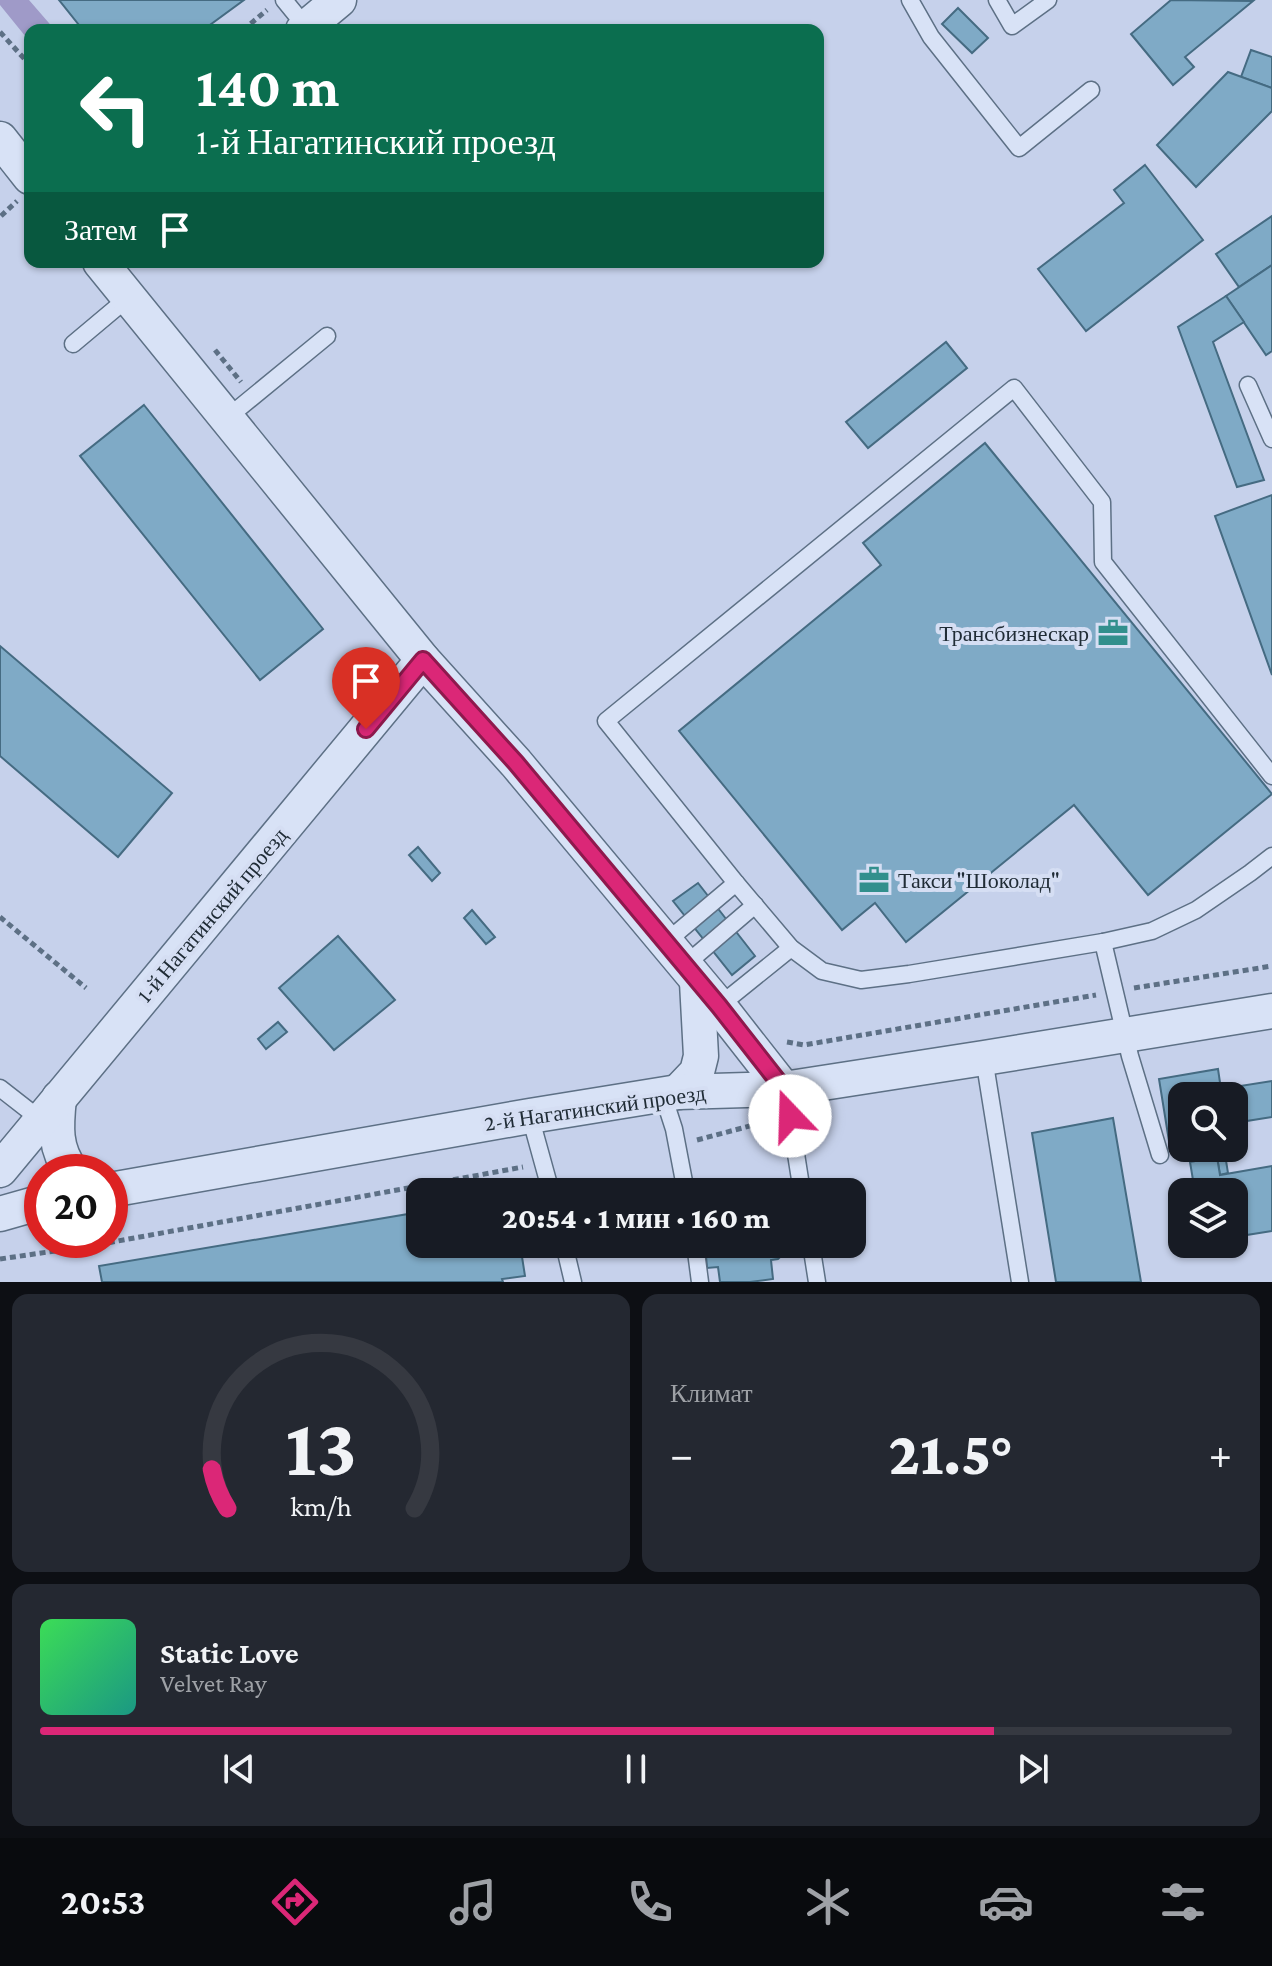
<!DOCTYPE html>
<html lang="ru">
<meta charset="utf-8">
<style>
:root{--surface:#171b24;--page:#242831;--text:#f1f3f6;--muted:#9ea1a6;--line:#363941;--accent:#db2777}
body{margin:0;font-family:"Crimson Pro",serif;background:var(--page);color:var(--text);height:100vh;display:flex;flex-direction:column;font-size:30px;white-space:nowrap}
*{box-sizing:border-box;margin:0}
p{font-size:26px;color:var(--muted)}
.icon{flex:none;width:44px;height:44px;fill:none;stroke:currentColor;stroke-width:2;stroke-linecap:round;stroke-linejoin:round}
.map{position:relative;height:1282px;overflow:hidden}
.side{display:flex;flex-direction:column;gap:12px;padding:12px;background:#0d0f14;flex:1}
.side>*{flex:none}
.guide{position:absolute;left:24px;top:24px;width:800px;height:244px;border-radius:16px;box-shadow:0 2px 6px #0004;background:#0b6e4f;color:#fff;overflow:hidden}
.tools{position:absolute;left:1168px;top:1082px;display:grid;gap:16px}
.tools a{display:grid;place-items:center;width:80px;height:80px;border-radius:16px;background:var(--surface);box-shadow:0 2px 6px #0004;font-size:40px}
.speed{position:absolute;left:24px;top:1154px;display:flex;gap:16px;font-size:40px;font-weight:700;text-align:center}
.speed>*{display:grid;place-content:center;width:104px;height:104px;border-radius:50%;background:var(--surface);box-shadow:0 2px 6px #0004;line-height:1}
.speed .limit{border:12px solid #d22;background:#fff;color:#111}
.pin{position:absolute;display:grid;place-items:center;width:68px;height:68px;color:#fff;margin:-82px -34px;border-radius:50% 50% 50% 0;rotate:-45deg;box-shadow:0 0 8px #0007}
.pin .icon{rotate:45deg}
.me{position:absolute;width:88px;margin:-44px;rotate:339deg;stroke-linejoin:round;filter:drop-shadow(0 0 6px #0008)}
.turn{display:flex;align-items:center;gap:28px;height:168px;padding:0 40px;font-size:36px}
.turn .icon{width:104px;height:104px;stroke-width:2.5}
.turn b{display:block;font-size:56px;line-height:68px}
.then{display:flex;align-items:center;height:76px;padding:0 40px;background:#0003;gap:16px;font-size:30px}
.big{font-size:60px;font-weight:800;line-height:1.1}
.side .card{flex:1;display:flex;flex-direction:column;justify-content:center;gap:12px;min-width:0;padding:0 28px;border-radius:16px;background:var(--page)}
.side .dial{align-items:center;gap:0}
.dial svg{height:208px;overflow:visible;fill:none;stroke:var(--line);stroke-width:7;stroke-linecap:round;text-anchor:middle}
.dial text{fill:var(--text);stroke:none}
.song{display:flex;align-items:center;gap:24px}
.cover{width:96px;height:96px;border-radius:12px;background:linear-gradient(135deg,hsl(130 70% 55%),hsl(170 70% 35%))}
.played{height:8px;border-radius:4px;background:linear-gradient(90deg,var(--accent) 80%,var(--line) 80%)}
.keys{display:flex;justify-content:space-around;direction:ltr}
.heat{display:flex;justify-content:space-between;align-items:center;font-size:44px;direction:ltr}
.side .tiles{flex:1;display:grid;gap:12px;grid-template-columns:1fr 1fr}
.card:last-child{grid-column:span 2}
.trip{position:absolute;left:406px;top:1178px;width:460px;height:80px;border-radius:16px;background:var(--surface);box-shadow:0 2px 6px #0004;font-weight:800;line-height:80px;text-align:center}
.tabs{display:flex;height:128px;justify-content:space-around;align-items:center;background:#090b0e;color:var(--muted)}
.tabs .icon{width:56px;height:56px}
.tabs .current{color:var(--accent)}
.tabs b{font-size:36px;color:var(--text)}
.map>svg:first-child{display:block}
.green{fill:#9f9ac8}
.building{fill:#7faac6;stroke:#456b82;stroke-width:2}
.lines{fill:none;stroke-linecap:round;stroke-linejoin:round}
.lane-casing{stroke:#5d7085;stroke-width:19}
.street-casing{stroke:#5d7085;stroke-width:37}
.path{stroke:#5d7085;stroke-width:5;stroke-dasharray:6 4;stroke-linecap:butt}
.lane{stroke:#d8e2f6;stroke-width:16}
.street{stroke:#d8e2f6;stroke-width:34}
.route-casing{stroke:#8e194d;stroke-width:20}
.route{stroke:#db2777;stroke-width:14}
.labels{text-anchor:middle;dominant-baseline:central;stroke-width:8;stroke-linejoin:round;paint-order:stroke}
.poi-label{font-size:22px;fill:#202c36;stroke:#d5def3;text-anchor:end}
.street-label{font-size:22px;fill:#202c36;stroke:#d5def3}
</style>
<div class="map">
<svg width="1272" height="1282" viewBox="0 0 1272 1282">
<rect width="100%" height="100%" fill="#c6d1eb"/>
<path class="green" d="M0,0H29L55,30H30V42L0,5Z"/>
<g class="building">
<path d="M59,0H244L203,30H83Z"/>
<path d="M1171,0L1253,1L1185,57L1194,67L1173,85L1131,34Z"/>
<path d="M958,8L988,38L972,53L942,24Z"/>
<path d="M1251,50L1272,57V88L1241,77Z"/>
<path d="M1228,72L1272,88V111L1196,187L1157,145Z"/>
<path d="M1145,165L1203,240L1086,331L1038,269L1124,203L1114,190Z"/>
<path d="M1272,216V265L1239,287L1216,254Z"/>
<path d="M1272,265V351L1266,355L1226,296Z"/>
<path d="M1226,296L1244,322L1213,342L1264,480L1237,487L1178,327Z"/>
<path d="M946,342L967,368L868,448L846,422Z"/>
<path d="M144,405L323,629L260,680L80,456Z"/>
<path d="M985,443L1272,794L1148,895L1074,805L906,942L875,903L842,930L679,731L881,565L863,543Z"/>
<path d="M1272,495V675L1215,516Z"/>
<path d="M0,646L172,793L118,857L0,756Z"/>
<path d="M418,847L440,873L432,881L409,855Z"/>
<path d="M698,883L755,956L732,975L673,901Z"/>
<path d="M472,910L495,937L486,944L464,918Z"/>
<path d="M338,936L395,1000L334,1050L279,988Z"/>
<path d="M278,1022L287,1032L266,1049L258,1039Z"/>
<path d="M1218,1069L1222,1096H1182V1138L1169,1141L1159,1079Z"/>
<path d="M1272,1081V1117L1234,1123V1096H1222L1221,1089Z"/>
<path d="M1113,1118L1141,1282H1056L1032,1133Z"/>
<path d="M1202,1148H1224L1228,1173L1220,1175L1217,1157L1204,1159Z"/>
<path d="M1217,1157L1220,1175L1272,1166V1231L1234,1237V1192H1195L1190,1162Z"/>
<path d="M420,1212V1244H520L525,1276L502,1279L503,1282H102L99,1266Z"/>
<path d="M574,1244H610L611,1246L575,1252Z"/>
<path d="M705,1244H781L782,1255L778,1259L771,1260L773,1279L750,1282H720L718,1267L707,1268Z"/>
</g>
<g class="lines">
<g class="lane-casing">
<g id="lane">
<path d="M284,0L306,27"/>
<path d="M910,0L931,37L1019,148L1091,90"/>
<path d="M997,0L1012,26L1048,0"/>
<path d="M73,344L129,297"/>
<path d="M1248,385L1272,439"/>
<path d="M227,418L327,336"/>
<path d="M1272,776L1103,562L1102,502L1014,388L606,721L736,883L791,948L822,971L861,980L909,974L1103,942L1152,931L1196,910L1250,873L1272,856"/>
<path d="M1103,942L1130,1056L1160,1155"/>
<path d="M667,944L679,931L736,883"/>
<path d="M685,965L755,905"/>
<path d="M719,1006L791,948"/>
<path d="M984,1058L1020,1282"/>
<path d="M0,1088L41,1120"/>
<path d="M784,1089L790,1116L802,1192"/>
<path d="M663,1095L674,1129L686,1192"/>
<path d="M530,1116L551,1192"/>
<path d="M564,1244L573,1282"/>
<path d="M695,1244L700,1282"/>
<path d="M811,1244L817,1282"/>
</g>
</g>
<g class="street-casing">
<g id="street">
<path d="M303,30L339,0"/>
<path d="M0,139L30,177"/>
<path d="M100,262L423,660L516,763L719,1006L784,1089"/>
<path d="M678,1092L697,1072L701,1056L697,982"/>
<path d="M59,1098C56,1126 54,1149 72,1172"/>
<path d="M0,1170L423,660"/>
<path d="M110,1190L530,1116L678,1092L784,1089L984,1058L1272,1011"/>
<path d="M0,1214L42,1202"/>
</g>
</g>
<g class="path">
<path d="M243,30L267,10"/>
<path d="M0,32L30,65"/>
<path d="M1,216L17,201"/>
<path d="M215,350L241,382"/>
<path d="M0,917L86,988"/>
<path d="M1134,988L1272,966"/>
<path d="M787,1042L804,1045L1096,995"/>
<path d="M697,1140L765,1122"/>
<path d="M0,1259L96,1245L523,1167"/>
</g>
<use href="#lane" class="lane"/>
<use href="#street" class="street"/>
</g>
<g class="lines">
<g class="route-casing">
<path id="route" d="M366,729L423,660L516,763L719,1006L784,1089L790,1116"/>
</g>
<use href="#route" class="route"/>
</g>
<defs>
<g id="office-bare" transform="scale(2.4)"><path d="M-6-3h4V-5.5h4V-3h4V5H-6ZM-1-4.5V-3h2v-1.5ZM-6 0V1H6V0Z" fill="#328f8d" stroke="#d5def3" stroke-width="2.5" paint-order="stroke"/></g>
</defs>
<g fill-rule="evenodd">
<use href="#office-bare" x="1113" y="633"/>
<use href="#office-bare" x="874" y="880"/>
</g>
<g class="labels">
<g class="poi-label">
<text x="1089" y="633">Трансбизнескар</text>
<text x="898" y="880" text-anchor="start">Такси "Шоколад"</text>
</g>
<g class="street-label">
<text transform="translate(212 915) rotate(-50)">1-й Нагатинский проезд</text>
<text transform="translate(595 1108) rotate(-8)">2-й Нагатинский проезд</text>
</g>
</g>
</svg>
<div class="tools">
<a><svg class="icon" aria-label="search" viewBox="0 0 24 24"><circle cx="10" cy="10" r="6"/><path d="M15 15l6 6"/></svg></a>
<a><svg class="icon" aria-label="layers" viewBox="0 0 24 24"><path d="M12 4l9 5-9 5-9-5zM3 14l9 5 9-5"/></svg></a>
</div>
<div class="speed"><div class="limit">20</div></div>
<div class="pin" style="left:366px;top:729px;background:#d93025"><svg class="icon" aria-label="arrive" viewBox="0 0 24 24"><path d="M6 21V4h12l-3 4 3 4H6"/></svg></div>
<svg class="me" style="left:790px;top:1116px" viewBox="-20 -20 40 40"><circle r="19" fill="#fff"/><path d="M0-13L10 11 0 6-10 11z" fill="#db2777"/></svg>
<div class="trip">20:54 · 1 мин · 160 m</div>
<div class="guide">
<div class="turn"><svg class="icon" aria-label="left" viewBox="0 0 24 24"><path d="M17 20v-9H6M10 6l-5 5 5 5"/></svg><div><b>140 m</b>1-й Нагатинский проезд</div></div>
<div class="then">Затем<svg class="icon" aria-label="arrive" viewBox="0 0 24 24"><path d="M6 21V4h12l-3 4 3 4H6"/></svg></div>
</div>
</div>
<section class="side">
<div class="tiles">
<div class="card dial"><svg viewBox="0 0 100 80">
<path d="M14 69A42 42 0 1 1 86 69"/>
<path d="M14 69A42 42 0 0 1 8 54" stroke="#db2777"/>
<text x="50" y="56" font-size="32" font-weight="700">13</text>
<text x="50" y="72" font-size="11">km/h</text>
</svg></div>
<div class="card"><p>Климат</p>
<div class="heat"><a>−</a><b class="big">21.5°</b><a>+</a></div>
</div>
<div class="card">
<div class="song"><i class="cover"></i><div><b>Static Love</b><p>Velvet Ray</p></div></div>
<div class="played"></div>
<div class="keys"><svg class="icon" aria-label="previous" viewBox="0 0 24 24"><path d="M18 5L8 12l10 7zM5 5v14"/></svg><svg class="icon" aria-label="pause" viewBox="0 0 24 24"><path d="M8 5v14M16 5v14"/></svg><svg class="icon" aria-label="next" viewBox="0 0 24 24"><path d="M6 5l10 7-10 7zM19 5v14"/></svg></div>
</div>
</div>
</section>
<nav class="tabs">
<b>20:53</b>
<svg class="icon current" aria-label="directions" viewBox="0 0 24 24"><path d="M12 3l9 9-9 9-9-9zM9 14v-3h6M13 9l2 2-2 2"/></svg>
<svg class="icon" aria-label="music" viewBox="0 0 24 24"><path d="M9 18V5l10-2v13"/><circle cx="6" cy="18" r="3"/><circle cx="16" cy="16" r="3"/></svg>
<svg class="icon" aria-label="phone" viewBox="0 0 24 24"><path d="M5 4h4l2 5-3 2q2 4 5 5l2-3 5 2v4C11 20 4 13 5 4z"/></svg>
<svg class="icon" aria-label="climate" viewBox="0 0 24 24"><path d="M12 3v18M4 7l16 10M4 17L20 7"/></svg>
<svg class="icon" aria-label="car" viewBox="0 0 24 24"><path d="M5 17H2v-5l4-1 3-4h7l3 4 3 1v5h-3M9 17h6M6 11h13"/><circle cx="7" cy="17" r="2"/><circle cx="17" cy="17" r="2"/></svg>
<svg class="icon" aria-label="filters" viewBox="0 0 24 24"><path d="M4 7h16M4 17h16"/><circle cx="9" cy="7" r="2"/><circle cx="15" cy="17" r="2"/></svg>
</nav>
